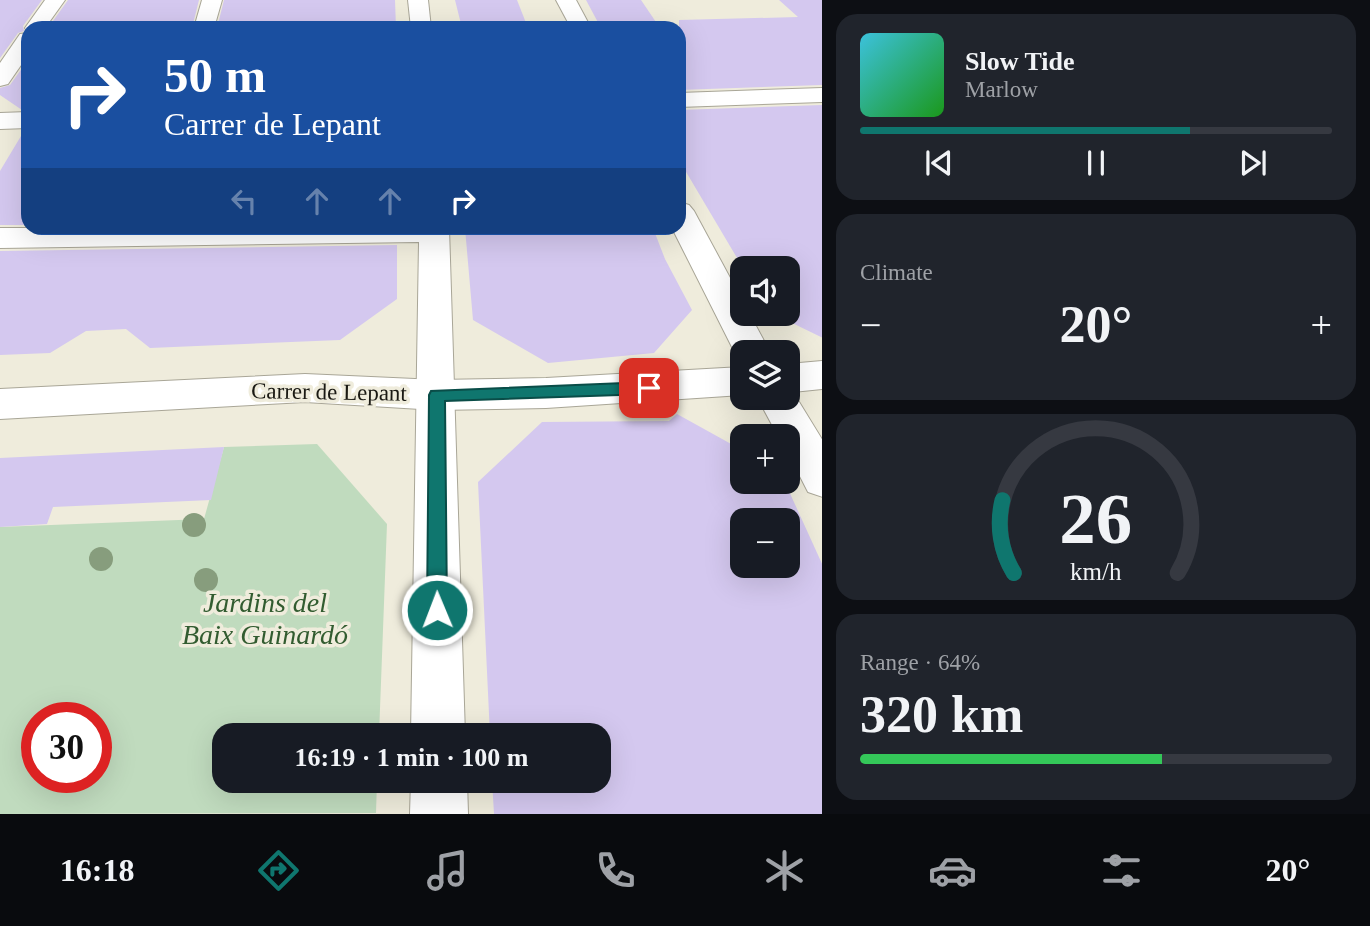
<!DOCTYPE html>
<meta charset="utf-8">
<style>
:root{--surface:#171b24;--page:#20242c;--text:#f1f3f6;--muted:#9ea1a6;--line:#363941;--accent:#0f766e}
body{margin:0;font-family:"Times New Roman",serif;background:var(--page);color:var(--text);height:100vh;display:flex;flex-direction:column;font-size:26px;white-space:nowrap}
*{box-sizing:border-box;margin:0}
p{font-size:23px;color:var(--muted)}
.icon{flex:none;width:38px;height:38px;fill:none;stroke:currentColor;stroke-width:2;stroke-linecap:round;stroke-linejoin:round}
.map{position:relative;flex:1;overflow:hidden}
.drawer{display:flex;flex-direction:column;gap:14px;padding:14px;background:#0d0f14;width:548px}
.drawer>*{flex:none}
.banner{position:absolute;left:21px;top:21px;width:665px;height:214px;border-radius:21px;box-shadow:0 7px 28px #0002;background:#1a4fa0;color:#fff;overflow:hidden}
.tools{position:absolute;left:730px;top:256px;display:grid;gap:14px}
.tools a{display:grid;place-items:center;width:70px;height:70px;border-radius:14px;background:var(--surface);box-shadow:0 7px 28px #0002;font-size:35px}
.speed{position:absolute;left:21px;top:702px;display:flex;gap:14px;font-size:35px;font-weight:700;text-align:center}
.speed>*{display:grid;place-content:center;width:91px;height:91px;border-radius:50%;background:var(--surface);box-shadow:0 7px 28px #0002;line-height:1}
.speed .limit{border:10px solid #d22;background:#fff;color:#111}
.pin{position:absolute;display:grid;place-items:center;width:60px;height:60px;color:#fff;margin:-30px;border-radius:14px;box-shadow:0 4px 10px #0006}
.me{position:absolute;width:77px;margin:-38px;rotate:359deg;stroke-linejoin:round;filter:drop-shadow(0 0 5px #0008)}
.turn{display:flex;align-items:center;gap:24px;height:147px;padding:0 28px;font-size:32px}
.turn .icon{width:91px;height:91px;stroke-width:2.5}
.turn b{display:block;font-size:49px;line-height:60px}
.lanes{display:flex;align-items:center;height:66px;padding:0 28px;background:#0003;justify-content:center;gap:35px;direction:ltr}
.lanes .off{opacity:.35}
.big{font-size:52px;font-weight:600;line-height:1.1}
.drawer .widget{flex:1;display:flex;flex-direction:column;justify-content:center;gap:10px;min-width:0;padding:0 24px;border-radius:21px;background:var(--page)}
.drawer .dial{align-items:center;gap:0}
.dial svg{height:182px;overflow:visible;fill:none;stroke:var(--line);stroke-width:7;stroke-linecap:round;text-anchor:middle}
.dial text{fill:var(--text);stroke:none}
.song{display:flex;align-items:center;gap:21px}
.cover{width:84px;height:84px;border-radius:10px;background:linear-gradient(135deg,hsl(190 70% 55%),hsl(120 70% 35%))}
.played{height:7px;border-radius:4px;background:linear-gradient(90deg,var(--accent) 70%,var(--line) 70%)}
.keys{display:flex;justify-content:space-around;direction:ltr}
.heat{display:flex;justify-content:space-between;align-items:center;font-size:38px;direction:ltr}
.charge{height:10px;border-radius:5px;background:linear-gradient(90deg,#34c759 64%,var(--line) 0)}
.trip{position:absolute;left:212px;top:723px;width:399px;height:70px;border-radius:21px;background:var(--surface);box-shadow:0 7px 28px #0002;font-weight:600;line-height:70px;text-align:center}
.tab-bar{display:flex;height:112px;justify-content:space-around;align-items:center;background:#090b0e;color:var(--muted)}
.tab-bar .icon{width:49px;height:49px}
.tab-bar .active{color:var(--accent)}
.tab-bar b{font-size:32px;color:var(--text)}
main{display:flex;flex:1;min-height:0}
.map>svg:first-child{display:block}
.green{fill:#c0dbbe;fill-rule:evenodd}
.building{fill:#d4c8ef;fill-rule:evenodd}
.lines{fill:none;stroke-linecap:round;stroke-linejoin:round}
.minor-casing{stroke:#a9a697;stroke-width:2}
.major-casing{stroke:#a9a697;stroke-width:2}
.minor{fill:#fff;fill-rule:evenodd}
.major{fill:#fff;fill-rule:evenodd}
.tree{fill:#879d7d}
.route{fill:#0f766e;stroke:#0a4d48;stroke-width:2}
.labels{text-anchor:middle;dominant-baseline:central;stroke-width:7;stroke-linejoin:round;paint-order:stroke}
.street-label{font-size:23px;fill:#1a1913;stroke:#efecdc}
.near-park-label{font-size:28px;font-style:italic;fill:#325c30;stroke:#efecdc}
</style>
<main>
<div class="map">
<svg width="823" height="814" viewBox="0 0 823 814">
<rect width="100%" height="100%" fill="#efecdc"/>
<path class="green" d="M317,444L387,524L379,735H224V780L377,781L376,813L0,814V527L204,519L224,447ZM37,718H96V777H37Z"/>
<g class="building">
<path d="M0,0H42L23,26L24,31L18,33L0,58Z"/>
<path d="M68,0H199L192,28H48Z"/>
<path d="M224,0H395L396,28H217Z"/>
<path d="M455,0H517L528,28H462Z"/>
<path d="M586,0H641L660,28H601Z"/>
<path d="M779,0H823V85L679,90V20L798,17Z"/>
<path d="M28,60V109L22,110L0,95V88L10,85Z"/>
<path d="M823,105V338L788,321V268H743L679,160V110Z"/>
<path d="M24,131H28V225H0V171Z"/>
<path d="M465,228H653L665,259L692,310L654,353L548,363L473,320Z"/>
<path d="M397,245V299L340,340L150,348L126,329L86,331L50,353L0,355V251Z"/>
<path d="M677,414L742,450V481H780L788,494V489L823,566V814H494L492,780H598V735H490L478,482L542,422L669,421ZM742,520H788V565H742Z"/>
<path d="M224,447L211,500L53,507L47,524L0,527V458Z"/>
</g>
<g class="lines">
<g class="minor-casing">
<g id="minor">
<path d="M45,0H65L45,28H28V32L25,28Z"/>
<path d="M202,0H222L214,28H194Z"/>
<path d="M408,0H428L431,28H411Z"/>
<path d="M28,33V55L8,84L0,86V63L20,34Z"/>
<path d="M0,228H449L465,735H411L419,242L0,248Z"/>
<path d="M411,780H467L468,814H410Z"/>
</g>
</g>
<g class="major-casing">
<g id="major">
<path d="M556,0H576L591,28H571Z"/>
<path d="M823,88V102L679,107V93Z"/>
<path d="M28,112V128L0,129V113Z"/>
<path d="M679,202L689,205L694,211L742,300V313H749L770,352H742V362L739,361L672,228H679Z"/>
<path d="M823,361V389L793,392L823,441V497L808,492L788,453V436H778L757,397H788V364Z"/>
<path d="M742,367V395L546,408L437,410L305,402L0,419V389L305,374L437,380L546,378Z"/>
</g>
</g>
<use href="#minor" class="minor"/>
<use href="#major" class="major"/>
</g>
<g class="tree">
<circle cx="194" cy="525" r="12"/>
<circle cx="101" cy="559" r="12"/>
<circle cx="206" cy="580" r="12"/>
</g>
<path class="route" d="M649,382L657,388L649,394L445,401L447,610L444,617L437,620L430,617L427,610L429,395L431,391Z"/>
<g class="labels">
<g class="street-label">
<text transform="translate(329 392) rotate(1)">Carrer de Lepant</text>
</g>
<g class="near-park-label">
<text x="265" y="602">Jardins del<tspan x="265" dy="32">Baix Guinardó</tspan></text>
</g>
</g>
</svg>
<div class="tools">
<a><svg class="icon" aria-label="sound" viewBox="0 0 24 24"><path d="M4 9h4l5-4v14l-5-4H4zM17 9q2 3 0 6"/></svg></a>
<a><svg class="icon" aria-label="layers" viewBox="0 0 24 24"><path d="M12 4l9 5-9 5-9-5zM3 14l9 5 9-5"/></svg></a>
<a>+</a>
<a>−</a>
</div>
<div class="speed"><div class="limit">30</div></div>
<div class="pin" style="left:649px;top:388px;background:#d93025"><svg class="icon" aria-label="arrive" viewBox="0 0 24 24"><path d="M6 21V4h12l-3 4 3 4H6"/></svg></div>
<svg class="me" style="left:437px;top:610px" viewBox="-20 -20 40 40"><circle r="17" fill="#0f766e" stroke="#fff" stroke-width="3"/><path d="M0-11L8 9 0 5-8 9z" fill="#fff"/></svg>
<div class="trip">16:19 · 1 min · 100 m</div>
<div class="banner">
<div class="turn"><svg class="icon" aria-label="right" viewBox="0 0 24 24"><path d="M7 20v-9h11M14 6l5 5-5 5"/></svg><div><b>50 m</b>Carrer de Lepant</div></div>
<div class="lanes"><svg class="icon off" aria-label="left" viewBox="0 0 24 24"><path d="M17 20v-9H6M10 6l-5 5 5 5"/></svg><svg class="icon off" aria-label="ahead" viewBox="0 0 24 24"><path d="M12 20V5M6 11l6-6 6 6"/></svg><svg class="icon off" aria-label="ahead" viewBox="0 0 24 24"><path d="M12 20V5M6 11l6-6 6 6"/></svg><svg class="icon" aria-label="right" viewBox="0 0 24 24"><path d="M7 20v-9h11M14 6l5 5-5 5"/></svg></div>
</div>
</div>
<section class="drawer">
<div class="widget">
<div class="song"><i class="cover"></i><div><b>Slow Tide</b><p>Marlow</p></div></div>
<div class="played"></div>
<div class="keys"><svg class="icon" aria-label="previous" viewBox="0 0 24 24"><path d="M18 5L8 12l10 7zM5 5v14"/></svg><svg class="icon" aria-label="pause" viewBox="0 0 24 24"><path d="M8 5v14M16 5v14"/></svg><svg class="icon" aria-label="next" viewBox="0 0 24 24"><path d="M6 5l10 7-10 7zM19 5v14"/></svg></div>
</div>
<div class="widget"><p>Climate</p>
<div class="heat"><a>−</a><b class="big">20°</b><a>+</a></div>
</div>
<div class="widget dial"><svg viewBox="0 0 100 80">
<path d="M14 69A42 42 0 1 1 86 69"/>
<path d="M14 69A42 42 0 0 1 9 37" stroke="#0f766e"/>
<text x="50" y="56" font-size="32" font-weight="700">26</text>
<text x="50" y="72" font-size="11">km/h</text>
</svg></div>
<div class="widget"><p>Range · 64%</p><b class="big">320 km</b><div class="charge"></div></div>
</section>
</main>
<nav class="tab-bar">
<b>16:18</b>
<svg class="icon active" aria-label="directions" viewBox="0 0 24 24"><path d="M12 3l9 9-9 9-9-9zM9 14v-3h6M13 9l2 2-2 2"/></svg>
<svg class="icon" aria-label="music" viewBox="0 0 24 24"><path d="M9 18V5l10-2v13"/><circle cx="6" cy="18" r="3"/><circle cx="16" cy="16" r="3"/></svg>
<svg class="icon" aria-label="phone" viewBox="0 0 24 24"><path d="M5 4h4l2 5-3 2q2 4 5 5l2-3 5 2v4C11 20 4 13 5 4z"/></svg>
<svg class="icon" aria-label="climate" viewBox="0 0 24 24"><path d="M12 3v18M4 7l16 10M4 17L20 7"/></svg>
<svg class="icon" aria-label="car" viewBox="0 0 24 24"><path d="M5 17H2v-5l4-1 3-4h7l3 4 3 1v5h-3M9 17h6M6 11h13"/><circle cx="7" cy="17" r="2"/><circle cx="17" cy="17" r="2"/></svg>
<svg class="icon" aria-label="filters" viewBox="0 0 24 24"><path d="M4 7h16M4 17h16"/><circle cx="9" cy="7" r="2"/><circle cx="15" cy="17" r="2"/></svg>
<b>20°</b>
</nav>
